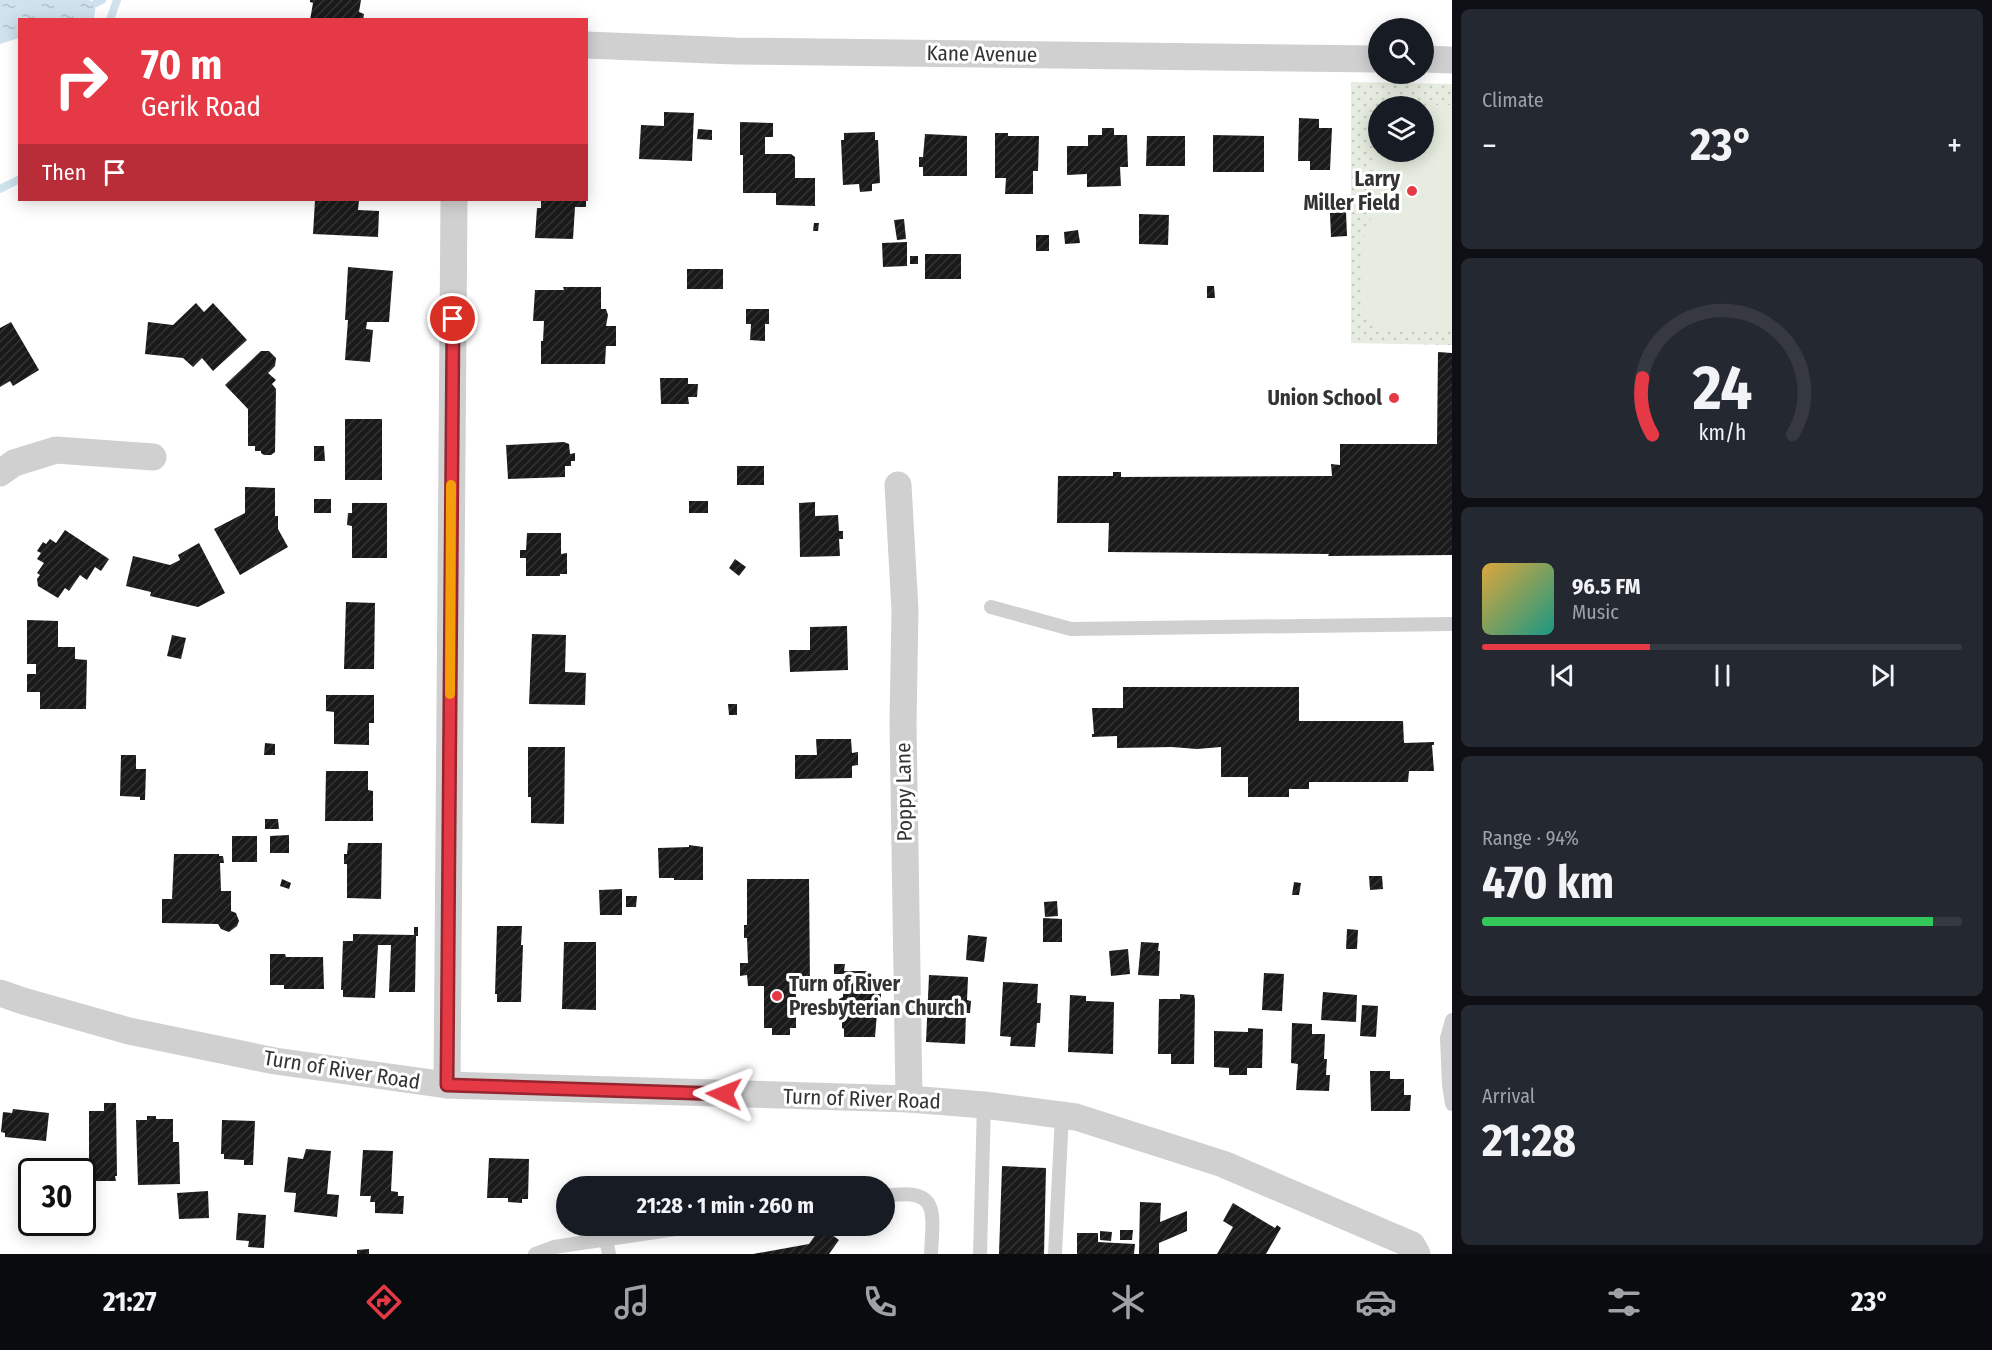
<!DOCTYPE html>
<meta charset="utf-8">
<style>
:root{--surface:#171b24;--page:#242831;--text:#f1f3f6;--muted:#9ea1a6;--line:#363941;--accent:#e63946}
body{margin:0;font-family:"Fira Sans Condensed",sans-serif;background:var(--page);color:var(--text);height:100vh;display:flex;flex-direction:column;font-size:22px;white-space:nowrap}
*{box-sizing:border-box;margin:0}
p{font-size:20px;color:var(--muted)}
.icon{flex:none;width:33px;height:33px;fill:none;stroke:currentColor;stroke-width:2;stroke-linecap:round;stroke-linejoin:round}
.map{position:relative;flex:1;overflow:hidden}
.panel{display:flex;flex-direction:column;gap:9px;padding:9px;background:#0d0f14;width:540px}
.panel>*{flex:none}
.banner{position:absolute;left:18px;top:18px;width:570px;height:183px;border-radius:0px;box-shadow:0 3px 15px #0003;background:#e63946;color:#fff;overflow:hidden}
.controls{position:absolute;left:1368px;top:18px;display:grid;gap:12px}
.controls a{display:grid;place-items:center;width:66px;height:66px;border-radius:50%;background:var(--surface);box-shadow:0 3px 15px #0003;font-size:30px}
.speed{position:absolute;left:18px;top:1158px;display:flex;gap:12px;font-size:30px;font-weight:700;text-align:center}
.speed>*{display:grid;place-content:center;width:78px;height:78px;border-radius:50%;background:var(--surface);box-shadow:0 3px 15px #0003;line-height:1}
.speed .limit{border:3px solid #111;border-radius:9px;background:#fff;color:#111}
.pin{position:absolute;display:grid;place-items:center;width:51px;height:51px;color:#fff;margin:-26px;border:3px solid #fff;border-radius:50%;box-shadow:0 2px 6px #0007}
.me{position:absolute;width:66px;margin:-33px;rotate:272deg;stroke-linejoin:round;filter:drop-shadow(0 0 4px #0008)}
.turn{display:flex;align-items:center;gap:21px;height:126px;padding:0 24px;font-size:27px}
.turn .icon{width:78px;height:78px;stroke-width:2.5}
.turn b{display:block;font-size:42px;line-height:51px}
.then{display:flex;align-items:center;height:57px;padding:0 24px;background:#0003;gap:12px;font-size:22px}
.big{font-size:45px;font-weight:700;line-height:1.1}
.panel .tile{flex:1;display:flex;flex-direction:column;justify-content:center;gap:9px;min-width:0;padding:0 21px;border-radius:9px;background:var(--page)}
.panel .dial{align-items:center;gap:0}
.dial svg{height:156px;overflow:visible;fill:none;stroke:var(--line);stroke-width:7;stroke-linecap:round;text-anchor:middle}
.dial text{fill:var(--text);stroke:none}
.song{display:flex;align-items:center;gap:18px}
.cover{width:72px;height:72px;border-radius:9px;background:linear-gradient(135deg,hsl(40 70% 55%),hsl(170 70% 35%))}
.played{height:6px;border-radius:3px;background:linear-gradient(90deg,var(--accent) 35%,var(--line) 35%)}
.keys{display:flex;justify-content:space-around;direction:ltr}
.heat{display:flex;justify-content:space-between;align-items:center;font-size:33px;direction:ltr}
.charge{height:9px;border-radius:4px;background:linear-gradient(90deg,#34c759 94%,var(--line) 0)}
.trip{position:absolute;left:556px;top:1176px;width:339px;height:60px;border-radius:30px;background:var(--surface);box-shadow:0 3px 15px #0003;font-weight:700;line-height:60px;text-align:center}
.tabs{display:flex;height:96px;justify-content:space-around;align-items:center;background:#090b0e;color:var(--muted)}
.tabs .icon{width:42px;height:42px}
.tabs .selected{color:var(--accent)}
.tabs b{font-size:27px;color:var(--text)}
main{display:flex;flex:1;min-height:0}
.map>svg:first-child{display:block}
.park{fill:url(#park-dots);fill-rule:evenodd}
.pitch{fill:#e6ecdf}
.water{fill:url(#water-ripples)}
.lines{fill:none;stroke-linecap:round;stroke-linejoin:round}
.stream{stroke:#cfe2ee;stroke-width:8}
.building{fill:url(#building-hatch)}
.lane{stroke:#d0d0d0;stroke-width:14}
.street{stroke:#d0d0d0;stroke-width:27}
.route-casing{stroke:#96252e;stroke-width:15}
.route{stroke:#e63946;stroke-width:10}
.slow{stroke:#f59e0b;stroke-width:10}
.poi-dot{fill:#e63946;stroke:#fff;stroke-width:2}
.labels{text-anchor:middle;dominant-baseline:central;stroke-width:6;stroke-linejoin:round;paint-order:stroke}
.street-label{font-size:21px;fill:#333;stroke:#fff}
.poi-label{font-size:21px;font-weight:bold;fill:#333;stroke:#fff;text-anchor:end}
</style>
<main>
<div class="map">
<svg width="1452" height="1254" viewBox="0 0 1452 1254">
<defs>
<pattern id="park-dots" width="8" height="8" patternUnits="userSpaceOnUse" patternTransform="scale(1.5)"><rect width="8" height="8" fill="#e6ecdf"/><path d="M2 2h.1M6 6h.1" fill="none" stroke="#c6cbc0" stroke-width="1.8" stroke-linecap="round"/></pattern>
<pattern id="water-ripples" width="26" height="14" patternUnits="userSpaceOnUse" patternTransform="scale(1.5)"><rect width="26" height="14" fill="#cfe2ee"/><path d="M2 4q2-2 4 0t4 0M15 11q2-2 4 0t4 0" fill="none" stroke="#b2c2cd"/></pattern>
<pattern id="building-hatch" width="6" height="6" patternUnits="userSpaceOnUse" patternTransform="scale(1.5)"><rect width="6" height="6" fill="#1a1a1a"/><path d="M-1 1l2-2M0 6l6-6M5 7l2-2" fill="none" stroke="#333"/></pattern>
</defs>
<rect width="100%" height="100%" fill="#fff"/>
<path class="park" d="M1351,82L1452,84V345L1351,343ZM1378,106H1424V152H1378Z"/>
<path class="pitch" d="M1435,105H1452V331L1382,330L1370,319L1362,306L1364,237L1370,230L1375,110H1378V152H1424V106H1416Z"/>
<path class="water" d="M0,0H89L96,3L94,19L20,20L19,38L0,44Z"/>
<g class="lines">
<g class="stream">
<path d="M96,3L102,0"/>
<path d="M110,20L117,0"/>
<path d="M0,189L20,179"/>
</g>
</g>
<g class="building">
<path d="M310,0H361L359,12L364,14L363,20H310L313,3L310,2Z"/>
<path d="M664,112L694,113L692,161L639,159L641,125L664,126Z"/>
<path d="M1299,118L1319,119V128H1332L1330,170H1310V161H1298Z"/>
<path d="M740,122L773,123V137H765V154H791L795,157V178H815V206L776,205V193H743V155H740Z"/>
<path d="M1102,128H1114V135H1127L1128,167H1120L1121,186L1087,187V174L1067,175V146H1088V135H1102Z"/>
<path d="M698,129L712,130V140L697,139Z"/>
<path d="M875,132V140H878L880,183L872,184V191L860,192L859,184L843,185L841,140H844V133Z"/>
<path d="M995,133H1008V136H1039L1038,171H1033V194H1005L1006,178H995Z"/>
<path d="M925,134L967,136V176H923V167H919V157H923Z"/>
<path d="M1213,135L1264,136V172H1213Z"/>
<path d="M1147,136H1185V166H1146Z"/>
<path d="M315,200H359L358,210L379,211L378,237L313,234Z"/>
<path d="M541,200H586V207H575L573,239L535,238L537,208H541Z"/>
<path d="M1346,212L1347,236L1331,237L1330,213Z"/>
<path d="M1139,214L1169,215L1168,245L1139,244Z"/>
<path d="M904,219L906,239L897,240L894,220Z"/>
<path d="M814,223H819L818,231H813Z"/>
<path d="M1078,230L1080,243L1065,244L1064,232Z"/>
<rect x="1036" y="235" width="13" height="16"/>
<path d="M907,242V266L883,267L882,243Z"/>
<rect x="925" y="254" width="36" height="25"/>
<rect x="910" y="256" width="8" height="8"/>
<path d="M348,267L393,271L389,322H367L366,329L373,330L370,362L345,360L348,320H345Z"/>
<rect x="687" y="269" width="36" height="20"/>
<path d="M1207,286H1214L1215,298H1207Z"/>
<path d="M563,287H601V309H606L608,315L606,326H616V346H606L605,364H541V341H543L544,321H533L535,290H564Z"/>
<path d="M196,303L204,312L213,303L247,340L213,371L202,358L193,367L183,358L145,354L148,322L173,325Z"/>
<path d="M746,309H769V324H765V341L750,340L751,324H746Z"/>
<path d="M11,322L39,370L13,386L10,381L0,387V328Z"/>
<path d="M261,351H269L276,358L275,366L268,373L276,380L272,384L276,389L275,452L271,455H264L261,453V451H255V446H248V409L225,385Z"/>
<path d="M1438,352L1452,353V555L1328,556L1329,554L1108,552L1109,523H1057L1058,476H1113V472H1121V477L1332,476L1331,464L1340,465V444H1437Z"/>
<path d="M660,378H688V384H698L697,397H688L689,404H661Z"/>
<rect x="345" y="419" width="37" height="61"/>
<path d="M564,442L569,444L570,454L575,453V461H571V466H565V477L508,479L506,445Z"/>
<path d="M314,446H324L325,461H314Z"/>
<rect x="737" y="466" width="27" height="19"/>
<path d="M245,487L275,488V516H278V529L288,547L240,575L214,529L245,513Z"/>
<rect x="314" y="499" width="17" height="14"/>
<rect x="689" y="501" width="19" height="12"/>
<path d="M815,502V516L838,515L839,531H843V539H839L840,556L800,557L799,503Z"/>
<path d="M352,503H387V558H352V526L347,525L348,513H352Z"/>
<path d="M65,530L109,559L101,571L95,567L87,580L80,575L69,591L65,588L58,598L38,586L37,579L40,575L37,573L44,563L37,559L41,553L37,551L43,542L46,544L50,539L56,543Z"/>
<path d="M527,533H561V554L567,553V574H560V576H526V558H520V550H526Z"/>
<path d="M199,543L225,593L198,607L150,596L151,592L126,586L133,556L170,565L180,560L178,555Z"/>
<path d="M735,559L746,567L739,576L729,568Z"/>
<path d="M346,602L375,603L374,669H344Z"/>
<path d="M27,620L58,621V647H75V659L87,660L86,709H40V692H27V674H36V664H27Z"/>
<path d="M847,626L848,670L790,672L789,650H810V627Z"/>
<path d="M532,634L566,635L565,672L586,673L585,705L529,704Z"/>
<path d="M172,635L186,638L181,659L167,656Z"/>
<path d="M1123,687H1299V721H1403L1404,743L1434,742V745H1432L1434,771H1409L1408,782H1309V789H1289V797H1248V777H1221V747L1197,749L1172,747L1117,748V736L1092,737V734H1094L1092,708H1123Z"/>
<path d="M326,695H374V723H369V745L334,744V712L326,711Z"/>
<path d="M728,704H737V715H729Z"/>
<path d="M816,739H851L852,753L858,752V765L852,766V778L795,779V755H817Z"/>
<path d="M265,743L275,744V755H264Z"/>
<path d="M528,747H565L564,824L531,823V797H528Z"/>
<path d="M121,755H136V769H146L145,800H140V797L120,796Z"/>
<path d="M326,771H368V790L373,791V821H325Z"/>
<path d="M265,819H278L279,829H265Z"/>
<path d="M289,835V853H270V836Z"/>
<rect x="232" y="836" width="25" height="26"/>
<path d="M348,843H382L381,899L347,898V864H344V854H347Z"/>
<path d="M689,845L703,847V880H674V878H659L658,848L689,847Z"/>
<path d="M174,854H219V856H223L224,863H220L221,891H231V911L236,913L239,921L237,926L229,932L221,929L218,924L162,923V899H172Z"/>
<path d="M1369,876H1382L1383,889L1370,890Z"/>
<path d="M282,879L291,883L289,889L280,886Z"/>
<path d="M747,879H809L810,985H806V990H796V1028H790V1035H772V1028H764V986H748L747,975L740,976V963H748L747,938H744V925H747Z"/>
<path d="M1294,882L1301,883L1299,895H1292Z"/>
<path d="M622,889V915H600L599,890Z"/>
<path d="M626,896H637L636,907H626Z"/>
<path d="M1057,901L1058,916L1045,917L1044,902Z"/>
<path d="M1043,918L1062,919V942H1043Z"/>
<path d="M497,926H522L521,945H523L521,1002H497V994H495Z"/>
<path d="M414,927H418V936H416L415,992H389L391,945H378L375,998L343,997V990H341L343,941H353V934L414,935Z"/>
<path d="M1347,929L1358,930L1357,949H1346Z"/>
<path d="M968,935L987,937L984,962L966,960Z"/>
<path d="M564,942H596V1010L562,1009Z"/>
<path d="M1141,942L1159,943L1158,951H1160L1159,976L1138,975Z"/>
<path d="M1128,949L1130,974L1111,976L1109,951Z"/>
<path d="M270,954H285L286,957H323L324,989H284V985H270Z"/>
<path d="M834,964H845L844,971H867V981L881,982V1001H878L875,1037H844V1029L842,1028V1008L840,1007L839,999L843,997L844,974H834Z"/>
<path d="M1264,973L1284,974L1282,1011L1262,1010Z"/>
<path d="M929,975L968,977L967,1000L971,1001L970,1013H966L965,1044L926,1042Z"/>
<path d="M1003,982L1038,984L1037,1003H1041L1040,1023H1037L1035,1047L1010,1046L1011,1037L1000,1036Z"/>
<path d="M1323,992L1357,995L1356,1022L1321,1020Z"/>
<path d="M1180,994L1194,995L1195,1000L1194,1064H1171V1054H1158L1159,999H1180Z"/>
<path d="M1070,995L1086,996V1001L1114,1002L1113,1054L1068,1052Z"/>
<path d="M1362,1005L1378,1006L1376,1037L1360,1036Z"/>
<path d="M1292,1023L1312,1024V1034H1325L1324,1059H1327L1326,1075H1330L1329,1091L1296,1090L1298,1064L1291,1063Z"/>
<path d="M1248,1028L1263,1029L1262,1068H1247V1075H1229V1068L1214,1067V1031L1248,1032Z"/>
<path d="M1370,1071H1390V1079H1404V1095H1411L1410,1111H1371Z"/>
<path d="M104,1103H116L117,1176H115L116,1181H91L89,1177V1111H104Z"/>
<path d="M13,1109L49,1113L46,1141L5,1137V1133L1,1132L3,1112L12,1113Z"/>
<path d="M147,1116H156V1119H173V1142H179L180,1184L138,1185L136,1120H147Z"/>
<path d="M222,1120L255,1121L253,1165H244V1160L224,1159V1154H221Z"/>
<path d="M306,1149L331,1151L327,1194L339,1195L337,1217L294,1212L296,1193L284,1192L288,1157L303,1159Z"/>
<path d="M363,1150L393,1151L391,1191L398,1192V1196H404L403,1214L375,1213V1202H370L371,1196H360Z"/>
<path d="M489,1158L529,1159L528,1199H522V1203L508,1202V1198H487Z"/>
<path d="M1002,1166L1046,1168L1044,1254H999Z"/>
<path d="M208,1191L209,1218L179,1219L177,1193Z"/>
<path d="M1140,1202L1161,1203L1160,1222L1187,1211V1231L1159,1243V1254H1139Z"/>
<path d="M1233,1203L1275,1228L1277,1225L1281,1228L1266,1254H1217L1233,1227L1223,1221Z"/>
<path d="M238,1213L266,1215L264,1248L248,1247L249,1241L236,1240Z"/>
<path d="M821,1227L839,1240L829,1254H753L809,1244Z"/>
<path d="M1120,1230H1133L1132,1240H1120Z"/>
<path d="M1100,1231L1112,1232L1111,1241L1100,1240Z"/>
<path d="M1077,1233H1098V1242L1135,1244L1134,1254H1077Z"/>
<path d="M369,1249V1254H357V1250Z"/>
</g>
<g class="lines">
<g class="lane">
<path d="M991,607L1071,629L1452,624"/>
<path d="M1452,1020L1447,1038L1449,1085L1452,1104"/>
<path d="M885,1196C940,1187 933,1211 931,1254"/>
<path d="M606,1239L609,1254"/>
<path d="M535,1254L554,1247L696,1226"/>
<path d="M980,1254L984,1105"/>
<path d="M1055,1254L1062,1115"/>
</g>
<g class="street">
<path d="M586,45L735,51L1378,59"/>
<path d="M1424,59L1452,60"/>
<path d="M0,473L14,463L56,450L153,457"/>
<path d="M898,485L905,610L903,723L909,1099"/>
<path d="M0,993L23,1001L129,1031L275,1061L447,1085L909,1099L984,1105L1076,1117L1223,1164L1412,1245L1417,1254"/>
<path d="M447,1085L454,200"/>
</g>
</g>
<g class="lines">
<g class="route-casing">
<path id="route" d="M453,319L447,1085L724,1094"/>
</g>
<use href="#route" class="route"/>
<path class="slow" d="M450,694L451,485"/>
</g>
<g class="poi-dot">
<circle cx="1412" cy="191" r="6"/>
<circle cx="1394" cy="398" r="6"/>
<circle cx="777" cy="996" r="6"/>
</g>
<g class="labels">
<g class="street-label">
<text transform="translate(982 54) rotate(1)">Kane Avenue</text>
<text transform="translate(904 792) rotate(-91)">Poppy Lane</text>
<text transform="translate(342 1070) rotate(9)">Turn of River Road</text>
<text transform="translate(862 1099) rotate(2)">Turn of River Road</text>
</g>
<g class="poi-label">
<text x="1400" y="179">Larry<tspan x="1400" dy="24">Miller Field</tspan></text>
<text x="1382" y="398">Union School</text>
<text x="789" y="984" text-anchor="start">Turn of River<tspan x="789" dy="24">Presbyterian Church</tspan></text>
</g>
</g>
</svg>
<div class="controls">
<a><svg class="icon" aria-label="search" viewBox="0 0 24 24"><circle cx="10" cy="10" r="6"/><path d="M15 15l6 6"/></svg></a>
<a><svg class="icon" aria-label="layers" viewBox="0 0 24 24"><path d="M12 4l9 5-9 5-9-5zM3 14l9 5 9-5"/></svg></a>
</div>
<div class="speed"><div class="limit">30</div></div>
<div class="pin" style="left:453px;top:319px;background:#d93025"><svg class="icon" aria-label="arrive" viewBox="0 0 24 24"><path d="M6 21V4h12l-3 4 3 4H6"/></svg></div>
<svg class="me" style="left:724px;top:1094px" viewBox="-20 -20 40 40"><path d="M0-17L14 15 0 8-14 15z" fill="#e63946" stroke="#fff" stroke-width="4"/></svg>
<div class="trip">21:28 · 1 min · 260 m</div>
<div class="banner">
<div class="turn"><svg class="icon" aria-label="right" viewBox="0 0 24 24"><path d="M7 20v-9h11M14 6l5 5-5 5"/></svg><div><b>70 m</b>Gerik Road</div></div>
<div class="then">Then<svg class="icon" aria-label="arrive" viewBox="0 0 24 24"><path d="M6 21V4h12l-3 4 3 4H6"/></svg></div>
</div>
</div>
<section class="panel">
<div class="tile"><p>Climate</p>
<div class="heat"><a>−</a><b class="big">23°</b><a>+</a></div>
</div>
<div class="tile dial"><svg viewBox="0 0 100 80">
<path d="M14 69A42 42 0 1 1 86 69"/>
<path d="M14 69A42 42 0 0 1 9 40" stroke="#e63946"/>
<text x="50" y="56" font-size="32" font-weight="700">24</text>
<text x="50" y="72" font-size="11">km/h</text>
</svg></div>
<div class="tile">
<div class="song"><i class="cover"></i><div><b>96.5 FM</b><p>Music</p></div></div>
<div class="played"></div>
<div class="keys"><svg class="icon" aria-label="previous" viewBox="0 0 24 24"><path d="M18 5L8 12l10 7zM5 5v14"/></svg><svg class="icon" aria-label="pause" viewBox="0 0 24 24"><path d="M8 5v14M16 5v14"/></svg><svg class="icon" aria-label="next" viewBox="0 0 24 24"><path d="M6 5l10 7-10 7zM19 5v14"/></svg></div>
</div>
<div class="tile"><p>Range · 94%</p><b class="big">470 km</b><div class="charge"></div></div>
<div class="tile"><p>Arrival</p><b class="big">21:28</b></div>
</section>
</main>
<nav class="tabs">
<b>21:27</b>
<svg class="icon selected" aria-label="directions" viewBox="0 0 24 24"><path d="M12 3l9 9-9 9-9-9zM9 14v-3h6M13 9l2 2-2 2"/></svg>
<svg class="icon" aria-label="music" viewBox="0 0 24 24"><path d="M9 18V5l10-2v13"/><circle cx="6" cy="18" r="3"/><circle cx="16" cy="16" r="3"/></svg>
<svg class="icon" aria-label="phone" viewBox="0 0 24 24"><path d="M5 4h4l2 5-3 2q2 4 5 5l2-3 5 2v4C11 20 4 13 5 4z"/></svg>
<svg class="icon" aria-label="climate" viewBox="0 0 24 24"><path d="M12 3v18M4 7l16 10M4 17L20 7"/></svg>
<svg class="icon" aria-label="car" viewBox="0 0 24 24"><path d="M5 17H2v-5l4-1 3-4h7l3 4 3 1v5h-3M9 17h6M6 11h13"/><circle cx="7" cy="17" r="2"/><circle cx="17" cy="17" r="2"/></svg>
<svg class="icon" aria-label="filters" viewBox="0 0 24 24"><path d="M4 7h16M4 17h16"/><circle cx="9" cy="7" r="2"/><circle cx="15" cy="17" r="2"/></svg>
<b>23°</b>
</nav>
